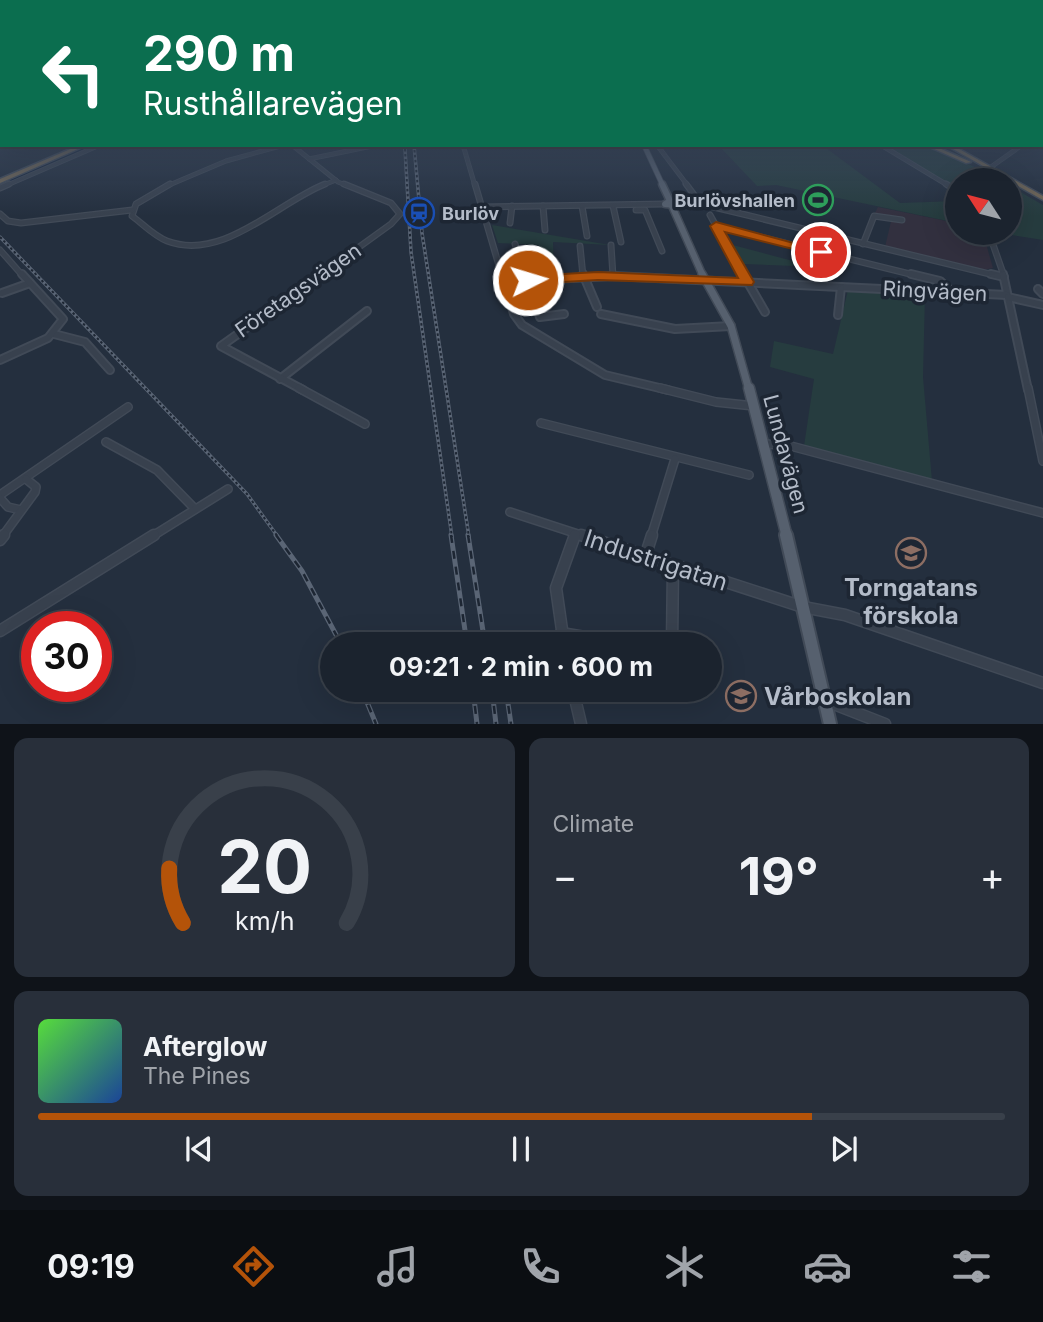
<!DOCTYPE html>
<meta charset="utf-8">
<style>
:root{--surface:#1b232e;--page:#282f3a;--text:#f1f3f6;--muted:#a0a4aa;--line:#39404a;--accent:#b45309}
body{margin:0;font-family:Inter,sans-serif;background:var(--page);color:var(--text);height:100vh;display:flex;flex-direction:column;font-size:26px;white-space:nowrap}
*{box-sizing:border-box;margin:0}
p{font-size:23px;color:var(--muted)}
.icon{flex:none;width:38px;height:38px;fill:none;stroke:currentColor;stroke-width:2;stroke-linecap:round;stroke-linejoin:round}
.map{position:relative;height:724px;overflow:hidden}
.drawer{display:flex;flex-direction:column;gap:14px;padding:14px;background:#0f1319;flex:1}
.drawer>*{flex:none}
.hud{position:absolute;left:0px;top:0px;width:1043px;height:147px;box-shadow:0 7px 28px #0002,0 0 0 2px var(--line);background:#0b6e4f;color:#fff;overflow:hidden}
.needle{width:46px;rotate:306deg}
.buttons{position:absolute;left:945px;top:168px;display:grid;gap:14px}
.buttons a{display:grid;place-items:center;width:77px;height:77px;border-radius:50%;background:var(--surface);box-shadow:0 7px 28px #0002,0 0 0 2px var(--line);font-size:35px}
.speed{position:absolute;left:21px;top:611px;display:flex;gap:14px;font-size:35px;font-weight:700;text-align:center}
.speed>*{display:grid;place-content:center;width:91px;height:91px;border-radius:50%;background:var(--surface);box-shadow:0 7px 28px #0002,0 0 0 2px var(--line);line-height:1}
.speed .limit{border:10px solid #d22;background:#fff;color:#111}
.pin{position:absolute;display:grid;place-items:center;width:60px;height:60px;color:#fff;margin:-30px;border:4px solid #fff;border-radius:50%;box-shadow:0 2px 7px #0007}
.me{position:absolute;width:77px;margin:-38px;rotate:85deg;stroke-linejoin:round;filter:drop-shadow(0 0 5px #0008)}
.turn{display:flex;align-items:center;gap:24px;height:147px;padding:0 28px;font-size:32px}
.turn .icon{width:91px;height:91px;stroke-width:2.5}
.turn b{display:block;font-size:49px;line-height:60px}
.big{font-size:52px;font-weight:700;line-height:1.1}
.drawer .tile{flex:1;display:flex;flex-direction:column;justify-content:center;gap:10px;min-width:0;padding:0 24px;border-radius:14px;background:var(--page)}
.drawer .dial{align-items:center;gap:0}
.dial svg{height:182px;overflow:visible;fill:none;stroke:var(--line);stroke-width:7;stroke-linecap:round;text-anchor:middle}
.dial text{fill:var(--text);stroke:none}
.song{display:flex;align-items:center;gap:21px}
.cover{width:84px;height:84px;border-radius:10px;background:linear-gradient(135deg,hsl(110 70% 55%),hsl(220 70% 35%))}
.played{height:7px;border-radius:4px;background:linear-gradient(90deg,var(--accent) 80%,var(--line) 80%)}
.keys{display:flex;justify-content:space-around;direction:ltr}
.heat{display:flex;justify-content:space-between;align-items:center;font-size:38px;direction:ltr}
.drawer .tiles{flex:1;display:grid;gap:14px;grid-template-columns:1fr 1fr}
.tile:last-child{grid-column:span 2}
.trip{position:absolute;left:320px;top:632px;width:402px;height:70px;border-radius:35px;background:var(--surface);box-shadow:0 7px 28px #0002,0 0 0 2px var(--line);font-weight:700;line-height:70px;text-align:center}
.menu{display:flex;height:112px;justify-content:space-around;align-items:center;background:#0b0e12;color:var(--muted)}
.menu .icon{width:49px;height:49px}
.menu .active{color:var(--accent)}
.menu b{font-size:32px;color:var(--text)}
.map>svg:first-child{display:block}
.medical{fill:#32303f}
.green{fill:#263c3f}
.lines{fill:none;stroke-linecap:round;stroke-linejoin:round}
.stream{stroke:#17263c;stroke-width:2}
.minor-far4-casing{stroke:#414a57;stroke-width:5}
.minor-far3-casing{stroke:#414a57;stroke-width:7}
.minor-far2-casing{stroke:#414a57;stroke-width:10}
.minor-far1-casing{stroke:#414a57;stroke-width:10}
.minor-casing{stroke:#414a57;stroke-width:13}
.major-far4-casing{stroke:#414a57;stroke-width:6}
.major-far3-casing{stroke:#414a57;stroke-width:9}
.major-far2-casing{stroke:#414a57;stroke-width:10}
.major-far1-casing{stroke:#414a57;stroke-width:13}
.major-casing{stroke:#414a57;stroke-width:16}
.highway-casing{stroke:#434c59;stroke-width:3}
.minor-far4{stroke:#38414e;stroke-width:3.5}
.minor-far3{stroke:#38414e;stroke-width:4.5}
.minor-far2{stroke:#38414e;stroke-width:6}
.minor-far1{stroke:#38414e;stroke-width:7}
.minor{stroke:#38414e;stroke-width:10}
.major-far4{stroke:#56606e;stroke-width:4.5}
.major-far3{stroke:#56606e;stroke-width:6}
.major-far2{stroke:#56606e;stroke-width:7}
.major-far1{stroke:#56606e;stroke-width:10}
.major{stroke:#56606e;stroke-width:12}
.highway{fill:#746855;fill-rule:evenodd}
.rail-far1-casing{stroke:#5a6575;stroke-width:3.5}
.rail-casing{stroke:#5a6575;stroke-width:5}
.rail-far1{stroke:#1d2633;stroke-width:2;stroke-dasharray:2.5;stroke-linecap:butt}
.rail{stroke:#1d2633;stroke-width:2.5;stroke-dasharray:8;stroke-linecap:butt}
.route{fill:#b45309;stroke:#753606;stroke-width:2}
.labels{text-anchor:middle;dominant-baseline:central;stroke-width:7;stroke-linejoin:round;paint-order:stroke}
.far-poi-label{font-size:18px;font-weight:bold;fill:#b4bcc9;stroke:#1d2633;text-anchor:end}
.street-label{font-size:21px;fill:#b4bcc9;stroke:#1d2633}
.near-street-label{font-size:24px;fill:#b4bcc9;stroke:#1d2633}
.near-poi-label{font-size:24px;font-weight:bold;fill:#b4bcc9;stroke:#1d2633}
</style>
<div class="map">
<svg width="1043" height="724" viewBox="0 0 1043 724">
<rect width="100%" height="100%" fill="#242f3e"/>
<path class="medical" d="M878,207L957,223V233H983L993,268L983,270L885,247L892,217L875,213Z"/>
<g class="green">
<path d="M822,145L900,203L957,201V223L776,185L757,186L720,147Z"/>
<path d="M885,145H924L963,161L999,180H957V195Z"/>
<path d="M1010,186L1043,205V240L998,233H1010Z"/>
<path d="M492,225L610,245L553,242L554,274L538,245L498,243Z"/>
<path d="M725,243L793,261L794,266L744,264L736,251H728Z"/>
<path d="M848,290L925,294L923,377L932,481L804,446L814,379L770,367L774,341L833,354Z"/>
</g>
<g class="lines">
<path class="stream" d="M0,185L92,145"/>
<g class="minor-far4-casing">
<g id="minor-far4">
<path d="M292,145L338,182L348,186"/>
<path d="M463,145L475,186"/>
<path d="M657,145L688,186"/>
<path d="M881,145L949,186"/>
<path d="M309,159L377,145"/>
<path d="M991,167L1022,145"/>
<path d="M979,180L985,173"/>
<path d="M5,186L100,145"/>
<path d="M167,186L226,161L284,145"/>
<path d="M321,186L336,180"/>
</g>
</g>
<g class="minor-far3-casing">
<g id="minor-far3">
<path d="M170,184L136,204L132,216C143,224 154,236 167,241C223,262 277,203 325,184"/>
<path d="M475,184L502,276"/>
<path d="M686,184L701,204"/>
<path d="M946,184L957,191"/>
<path d="M0,188L9,184"/>
<path d="M677,204H701L998,276"/>
<path d="M543,206L545,230"/>
<path d="M582,206L587,236"/>
<path d="M613,206L621,242"/>
<path d="M481,207L665,204"/>
<path d="M636,210H645L662,251"/>
<path d="M0,214L8,221L21,223L132,210"/>
<path d="M710,215L744,276"/>
<path d="M510,223L512,206"/>
<path d="M716,226L918,276"/>
<path d="M989,233L1004,276"/>
<path d="M515,244L526,276"/>
<path d="M863,244L874,216L902,220"/>
<path d="M611,245L613,276"/>
<path d="M580,246L583,276"/>
<path d="M0,250L23,276"/>
<path d="M319,276L391,224L400,214L391,203L344,184"/>
</g>
</g>
<g class="minor-far2-casing">
<g id="minor-far2">
<path d="M502,274L514,314L522,325L605,375L668,390"/>
<path d="M525,274L540,317L564,314"/>
<path d="M583,274L597,307"/>
<path d="M743,274L765,312"/>
<path d="M911,274L940,281L952,292"/>
<path d="M991,274L1004,277"/>
<path d="M1003,274L1028,390"/>
<path d="M528,280L613,276L1007,295"/>
<path d="M1038,289L1043,294"/>
<path d="M2,293L30,283"/>
<path d="M1008,297L1043,305"/>
<path d="M601,314L675,329L731,326"/>
<path d="M838,315L841,287"/>
<path d="M54,334L85,342L110,370"/>
<path d="M0,360L48,338L63,319L22,274"/>
<path d="M280,379L367,311"/>
<path d="M303,390L221,346L322,274"/>
</g>
</g>
<g class="minor-far1-casing">
<g id="minor-far1">
<path d="M299,388L365,424"/>
<path d="M660,388L716,402L754,406"/>
<path d="M1028,388L1043,461"/>
<path d="M541,423L749,475"/>
<path d="M106,442L157,470L195,509"/>
<path d="M765,444L787,445L1043,513"/>
<path d="M0,495L128,407"/>
<path d="M0,498L8,507L21,510"/>
<path d="M510,512L587,537"/>
<path d="M2,537L35,492L36,487L26,479"/>
<path d="M151,537L228,489"/>
<path d="M574,537L575,534"/>
<path d="M651,537L675,459"/>
</g>
</g>
<g class="minor-casing">
<g id="minor">
<path d="M581,535L803,607L845,615L1043,683"/>
<path d="M0,540L4,535"/>
<path d="M645,557L652,535"/>
<path d="M0,631L154,535"/>
<path d="M561,633L626,644"/>
<path d="M564,644L556,588L575,535"/>
<path d="M672,644L673,566"/>
<path d="M573,690L581,724"/>
<path d="M826,701L885,724"/>
</g>
</g>
<g class="major-far4-casing">
<path id="major-far4" d="M644,145L663,186"/>
</g>
<g class="major-far3-casing">
<g id="major-far3">
<path d="M662,184L670,201"/>
<path d="M670,201L677,205L665,204Z"/>
<path d="M672,206L703,276"/>
</g>
</g>
<g class="major-far2-casing">
<path id="major-far2" d="M702,274L731,326L749,390"/>
</g>
<g class="major-far1-casing">
<path id="major-far1" d="M749,388L787,537"/>
</g>
<g class="major-casing">
<path id="major" d="M786,535L830,724"/>
</g>
<g class="highway-casing">
<g id="highway">
<path d="M80,145H87L0,183V179Z"/>
<path d="M925,145H932L971,162L966,163Z"/>
<path d="M946,145H952L1043,196V200Z"/>
</g>
</g>
<use href="#minor-far4" class="minor-far4"/>
<use href="#minor-far3" class="minor-far3"/>
<use href="#minor-far2" class="minor-far2"/>
<use href="#minor-far1" class="minor-far1"/>
<use href="#minor" class="minor"/>
<use href="#major-far4" class="major-far4"/>
<use href="#major-far3" class="major-far3"/>
<use href="#major-far2" class="major-far2"/>
<use href="#major-far1" class="major-far1"/>
<use href="#major" class="major"/>
<use href="#highway" class="highway"/>
<g class="rail-far1-casing">
<g id="rail-far1">
<path d="M414,145L422,233L469,537"/>
<path d="M405,149L411,252L452,537"/>
<path d="M0,237L247,494L278,537"/>
</g>
</g>
<g class="rail-casing">
<g id="rail">
<path d="M276,535L302,571L341,644"/>
<path d="M451,535L467,644"/>
<path d="M468,535L485,644"/>
<path d="M362,690L376,724"/>
<path d="M473,690L477,724"/>
<path d="M492,690L496,724"/>
<path d="M506,690L511,724"/>
</g>
</g>
<use href="#rail-far1" class="rail-far1"/>
<use href="#rail" class="rail"/>
</g>
<linearGradient id="sky" x2="0" y2="1"><stop stop-color="#141a22"/><stop offset="0.53" stop-color="#3f4d63"/><stop offset="1" stop-color="#3f4d63" stop-opacity="0"/></linearGradient>
<rect width="1043" height="216" fill="url(#sky)"/>
<path class="route" d="M716,222L827,252L821,256L725,232L754,282L752,285L598,280L528,284L521,280L528,276L598,272L738,278L710,226Z"/>
<defs>
<g id="stadium-ring" transform="scale(1.575)"><circle r="9.5" fill="#1d2633" stroke="#2e9e5b" stroke-width="1.5"/><path d="M0-5a6.5 5 0 1 0 0 10a6.5 5 0 1 0 0-10ZM-3.5-1.8h7v3.6h-7Z" fill="#2e9e5b"/></g>
<g id="station-ring" transform="scale(1.575)"><circle r="9.5" fill="#1d2633" stroke="#1a4fb4" stroke-width="1.5"/><path d="M-3-6H3Q5-6 5-4V2Q5 4 3 4L4.5 6H3L1.5 4h-3L-3 6H-4.5L-3 4Q-5 4-5 2V-4Q-5-6-3-6ZM-3.5-4v3h7v-3ZM-3.5 1v1.5H-2V1ZM2 1v1.5H3.5V1Z" fill="#1a4fb4"/></g>
<g id="school-ring" transform="scale(1.575)"><circle r="9.5" fill="#1d2633" stroke="#8d6e63" stroke-width="1.5"/><path d="M0-5L7-2L0 1L-7-2ZM-4 1L0 2.5L4 1V4Q0 6-4 4Z" fill="#8d6e63"/></g>
</defs>
<g fill-rule="evenodd">
<use href="#stadium-ring" x="818" y="200"/>
<use href="#station-ring" x="419" y="213"/>
<use href="#school-ring" x="911" y="553"/>
<use href="#school-ring" x="741" y="696"/>
</g>
<g class="labels">
<g class="far-poi-label">
<text x="795" y="200">Burlövshallen</text>
<text x="442" y="213" text-anchor="start">Burlöv</text>
</g>
<g class="street-label">
<text transform="translate(298 290) rotate(-35)">Företagsvägen</text>
<text transform="translate(935 291) rotate(3)">Ringvägen</text>
<text transform="translate(786 454) rotate(75)">Lundavägen</text>
</g>
<g class="near-street-label">
<text transform="translate(656 560) rotate(18)">Industrigatan</text>
</g>
<g class="near-poi-label">
<text x="911" y="587">Torngatans<tspan x="911" dy="28">förskola</tspan></text>
<text x="764" y="696" text-anchor="start">Vårboskolan</text>
</g>
</g>
</svg>
<div class="buttons">
<a><svg class="needle" viewBox="-14 -14 28 28"><path d="M0-13l5 13h-10z" fill="#e53935"/><path d="M0 13l5-13h-10z" fill="#a0a4aa"/></svg></a>
</div>
<div class="speed"><div class="limit">30</div></div>
<div class="pin" style="left:821px;top:252px;background:#d93025"><svg class="icon" aria-label="arrive" viewBox="0 0 24 24"><path d="M6 21V4h12l-3 4 3 4H6"/></svg></div>
<svg class="me" style="left:528px;top:280px" viewBox="-20 -20 40 40"><circle r="17" fill="#b45309" stroke="#fff" stroke-width="3"/><path d="M0-11L8 9 0 5-8 9z" fill="#fff"/></svg>
<div class="trip">09:21 · 2 min · 600 m</div>
<div class="hud">
<div class="turn"><svg class="icon" aria-label="left" viewBox="0 0 24 24"><path d="M17 20v-9H6M10 6l-5 5 5 5"/></svg><div><b>290 m</b>Rusthållarevägen</div></div>
</div>
</div>
<section class="drawer">
<div class="tiles">
<div class="tile dial"><svg viewBox="0 0 100 80">
<path d="M14 69A42 42 0 1 1 86 69"/>
<path d="M14 69A42 42 0 0 1 8 45" stroke="#b45309"/>
<text x="50" y="56" font-size="32" font-weight="700">20</text>
<text x="50" y="72" font-size="11">km/h</text>
</svg></div>
<div class="tile"><p>Climate</p>
<div class="heat"><a>−</a><b class="big">19°</b><a>+</a></div>
</div>
<div class="tile">
<div class="song"><i class="cover"></i><div><b>Afterglow</b><p>The Pines</p></div></div>
<div class="played"></div>
<div class="keys"><svg class="icon" aria-label="previous" viewBox="0 0 24 24"><path d="M18 5L8 12l10 7zM5 5v14"/></svg><svg class="icon" aria-label="pause" viewBox="0 0 24 24"><path d="M8 5v14M16 5v14"/></svg><svg class="icon" aria-label="next" viewBox="0 0 24 24"><path d="M6 5l10 7-10 7zM19 5v14"/></svg></div>
</div>
</div>
</section>
<nav class="menu">
<b>09:19</b>
<svg class="icon active" aria-label="directions" viewBox="0 0 24 24"><path d="M12 3l9 9-9 9-9-9zM9 14v-3h6M13 9l2 2-2 2"/></svg>
<svg class="icon" aria-label="music" viewBox="0 0 24 24"><path d="M9 18V5l10-2v13"/><circle cx="6" cy="18" r="3"/><circle cx="16" cy="16" r="3"/></svg>
<svg class="icon" aria-label="phone" viewBox="0 0 24 24"><path d="M5 4h4l2 5-3 2q2 4 5 5l2-3 5 2v4C11 20 4 13 5 4z"/></svg>
<svg class="icon" aria-label="climate" viewBox="0 0 24 24"><path d="M12 3v18M4 7l16 10M4 17L20 7"/></svg>
<svg class="icon" aria-label="car" viewBox="0 0 24 24"><path d="M5 17H2v-5l4-1 3-4h7l3 4 3 1v5h-3M9 17h6M6 11h13"/><circle cx="7" cy="17" r="2"/><circle cx="17" cy="17" r="2"/></svg>
<svg class="icon" aria-label="filters" viewBox="0 0 24 24"><path d="M4 7h16M4 17h16"/><circle cx="9" cy="7" r="2"/><circle cx="15" cy="17" r="2"/></svg>
</nav>
